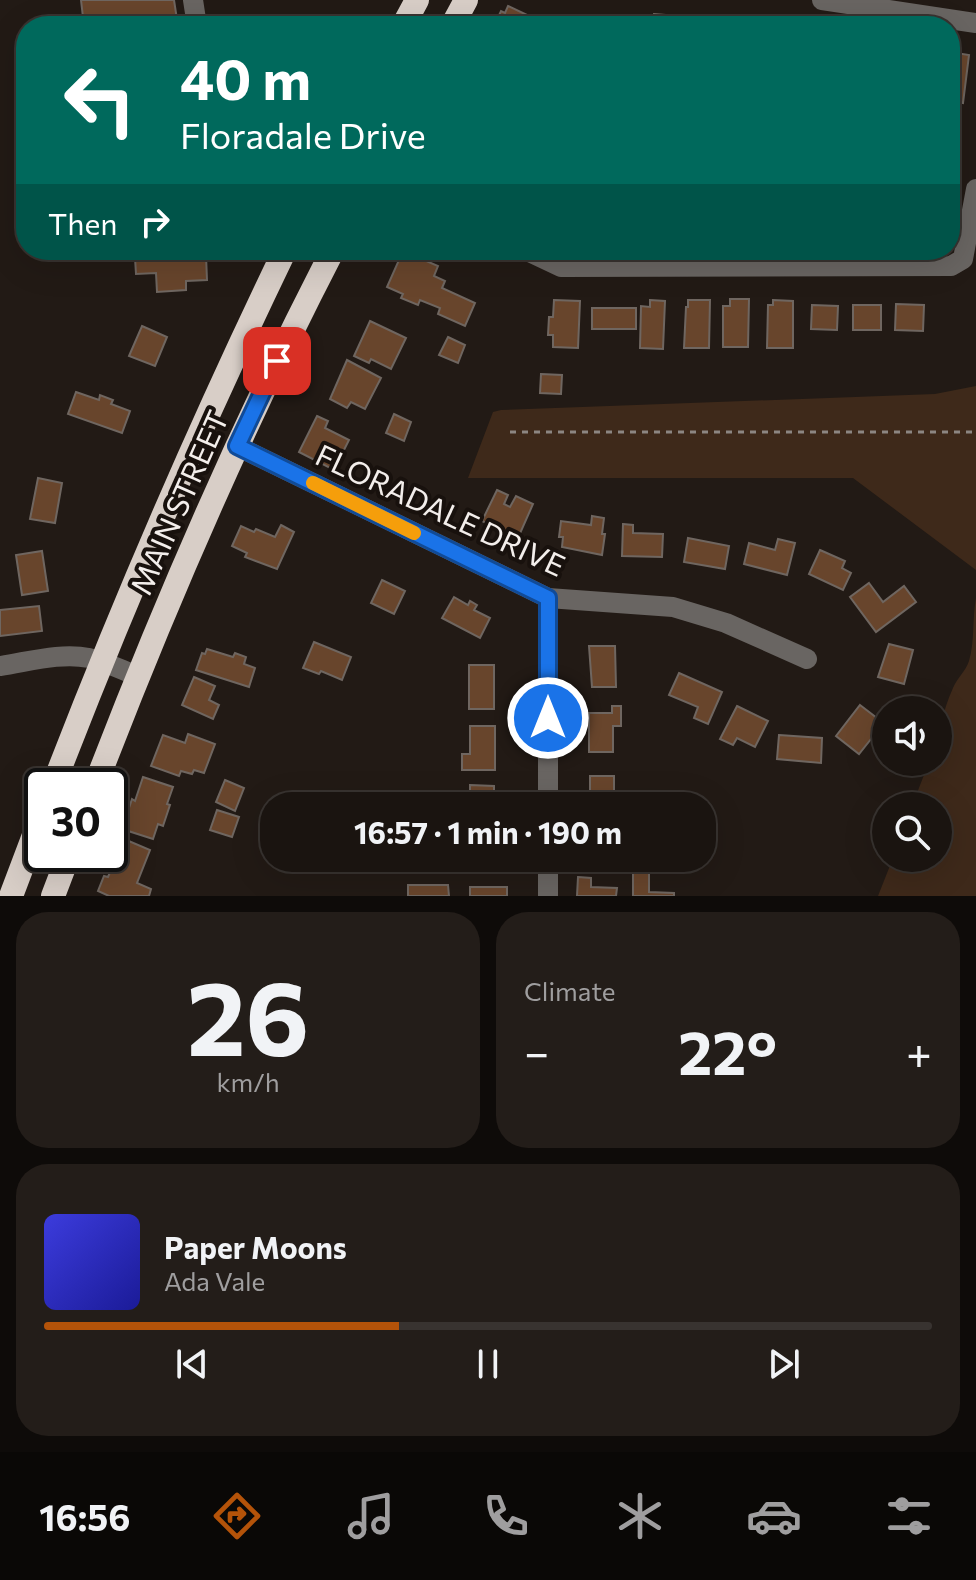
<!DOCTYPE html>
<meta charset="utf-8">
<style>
:root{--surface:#1a1410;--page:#231d19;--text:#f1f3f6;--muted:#9f9e9f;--line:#383330;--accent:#b45309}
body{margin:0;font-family:Commissioner,sans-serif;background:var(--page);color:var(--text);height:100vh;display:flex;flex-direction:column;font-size:30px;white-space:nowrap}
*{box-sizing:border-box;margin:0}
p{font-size:26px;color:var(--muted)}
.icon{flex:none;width:44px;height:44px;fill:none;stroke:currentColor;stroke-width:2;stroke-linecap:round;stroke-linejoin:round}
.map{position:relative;height:896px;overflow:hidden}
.panel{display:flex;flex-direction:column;gap:16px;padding:16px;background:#0e0b09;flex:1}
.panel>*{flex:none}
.top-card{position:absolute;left:16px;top:16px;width:944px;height:244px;border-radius:32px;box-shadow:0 8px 32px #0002,0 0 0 2px var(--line);background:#00695c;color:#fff;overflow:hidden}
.tools{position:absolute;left:872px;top:696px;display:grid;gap:16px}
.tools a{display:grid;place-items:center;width:80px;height:80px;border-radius:50%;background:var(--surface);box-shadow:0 8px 32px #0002,0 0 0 2px var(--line);font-size:40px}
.speed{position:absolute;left:24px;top:768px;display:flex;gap:16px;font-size:40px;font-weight:700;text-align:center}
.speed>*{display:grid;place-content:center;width:104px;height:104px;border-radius:50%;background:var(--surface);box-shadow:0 8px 32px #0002,0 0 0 2px var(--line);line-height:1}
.speed .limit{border:4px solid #111;border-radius:12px;background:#fff;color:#111}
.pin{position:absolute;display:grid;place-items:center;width:68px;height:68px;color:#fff;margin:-34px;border-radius:16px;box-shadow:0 4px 12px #0006}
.me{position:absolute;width:88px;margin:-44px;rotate:0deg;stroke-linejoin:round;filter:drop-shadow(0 0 6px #0008)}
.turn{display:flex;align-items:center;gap:28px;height:168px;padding:0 32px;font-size:36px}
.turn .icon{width:104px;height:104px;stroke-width:2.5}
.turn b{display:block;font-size:56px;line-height:68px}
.then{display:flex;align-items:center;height:76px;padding:0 32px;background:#0003;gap:16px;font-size:30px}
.big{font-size:60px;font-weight:700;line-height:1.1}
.panel .tile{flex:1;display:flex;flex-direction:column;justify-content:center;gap:12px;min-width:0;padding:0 28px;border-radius:32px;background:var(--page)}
.panel .dial{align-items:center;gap:0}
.dial b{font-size:104px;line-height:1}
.song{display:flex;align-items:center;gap:24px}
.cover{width:96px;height:96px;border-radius:12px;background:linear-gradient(135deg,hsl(240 70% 55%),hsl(240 70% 35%))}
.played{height:8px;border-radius:4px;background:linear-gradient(90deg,var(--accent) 40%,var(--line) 40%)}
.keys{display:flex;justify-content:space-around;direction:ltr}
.heat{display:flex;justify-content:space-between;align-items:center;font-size:44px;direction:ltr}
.panel .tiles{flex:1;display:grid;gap:16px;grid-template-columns:1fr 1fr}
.tile:last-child{grid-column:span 2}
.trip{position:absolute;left:260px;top:792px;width:456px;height:80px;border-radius:32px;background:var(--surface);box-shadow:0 8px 32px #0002,0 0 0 2px var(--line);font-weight:700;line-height:80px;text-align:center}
.tabs{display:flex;height:128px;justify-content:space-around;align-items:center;background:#0a0806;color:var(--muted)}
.tabs .icon{width:56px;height:56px}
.tabs .selected{color:var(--accent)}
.tabs b{font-size:36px;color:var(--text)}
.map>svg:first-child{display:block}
.green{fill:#3e291a}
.building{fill:#68452c;stroke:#6f6660;stroke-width:2}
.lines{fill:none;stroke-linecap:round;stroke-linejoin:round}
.path{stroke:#8c8682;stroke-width:3;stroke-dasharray:6 6;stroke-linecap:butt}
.minor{stroke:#696562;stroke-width:20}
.highway{stroke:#d8cec7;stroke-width:24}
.route-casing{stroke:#114b97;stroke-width:20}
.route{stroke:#1a73e8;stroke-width:14}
.slow{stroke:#f59e0b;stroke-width:14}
.labels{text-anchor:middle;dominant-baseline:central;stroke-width:8;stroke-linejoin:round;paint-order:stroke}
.street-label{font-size:30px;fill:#f3eeeb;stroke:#18110d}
</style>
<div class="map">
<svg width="976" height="896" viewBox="0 0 976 896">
<rect width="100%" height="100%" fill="#221a15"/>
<g class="green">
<path d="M976,386V570L853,478H468L493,412L501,410L935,394Z"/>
<path d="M976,598V896H878L893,858H938V806H912L929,762H938C938,736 942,712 953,688C957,678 966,671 969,661C975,640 972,619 976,598Z"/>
</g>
<g class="building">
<path d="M81,0H174L178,26H84Z"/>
<path d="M508,6L548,25V26H494L501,11L505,13Z"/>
<path d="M654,14L689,17V20L700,21L699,26H653Z"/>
<path d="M950,52L969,55L963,103L950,101Z"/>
<path d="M403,251L438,266L434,276L445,281L442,288L475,303L465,326L438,314L440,308L420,300L418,305L401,298L403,294L387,287Z"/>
<path d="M206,255L207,280L186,281V290L157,292L156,273L136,274L135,258L163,257V261H183V256Z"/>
<path d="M730,299H749L748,347H723V306H730Z"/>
<path d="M554,300L580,301L578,348L553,347V335H548L549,317H553Z"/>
<path d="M650,300L665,301L663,349L640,348L641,306L650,307Z"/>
<path d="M688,300H710L709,348H684L686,307H688Z"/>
<path d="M773,300L793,301V348H767L768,305H773Z"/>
<path d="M896,304L924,305L923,331L895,330Z"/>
<path d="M812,305L838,306L837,330L811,329Z"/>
<rect x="853" y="305" width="28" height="25"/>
<rect x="592" y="308" width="44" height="21"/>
<path d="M370,321L406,338L391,369L371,359L369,363L354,356Z"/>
<path d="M142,326L167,337L155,366L129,356Z"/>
<path d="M448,337L465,345L458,363L439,355Z"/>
<path d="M347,360L381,378L365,409L351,402L347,408L330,399Z"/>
<path d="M541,374L562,375L561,394L540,393Z"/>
<path d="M76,392L99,400L100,395L113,400L111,404L130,411L122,433L68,414Z"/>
<path d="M394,414L411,422L404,441L386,433Z"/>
<path d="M317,416L328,421L325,428L349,440L334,470L299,452Z"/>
<path d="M38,478L62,483L55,523L30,519Z"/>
<path d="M497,490L508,495L504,504L510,507L516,496L533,504L518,538L482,521Z"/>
<path d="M592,516L604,518L602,534H605L602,555L562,547L563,537H559L561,521L591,525Z"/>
<path d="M623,524L633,525V533L663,534L662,557L622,556Z"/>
<path d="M281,525L294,532L277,569L245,557L247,553L232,546L241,526L254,532L256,529L275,537Z"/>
<path d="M688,538L729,546L725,569L684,562Z"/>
<path d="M778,539L795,543L787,575L744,564L749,543L775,550Z"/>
<path d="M820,550L845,561L842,568L851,573L843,590L809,574Z"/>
<path d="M42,551L48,591L22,595L16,555Z"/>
<path d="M382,580L405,591L394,614L371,603Z"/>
<path d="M869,583L883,602L904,586L916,602L876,632L850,597Z"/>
<path d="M454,597L468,605L470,601L477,605L474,610L490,618L480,638L442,618Z"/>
<path d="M39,606L42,631L0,636V610Z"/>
<path d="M314,642L351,657L342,680L321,671L319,674L303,668Z"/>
<path d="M889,644L913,650L904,684L878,677Z"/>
<path d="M589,646H615L616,687H592Z"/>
<path d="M207,649L233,657L235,653L246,657L244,664L255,668L249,687L196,670L202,653L205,654Z"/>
<rect x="469" y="665" width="25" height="44"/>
<path d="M679,673L722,692L708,724L694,718L698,707L669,695Z"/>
<path d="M194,677L215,686L209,700L219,705L213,719L182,705Z"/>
<path d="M860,705L886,725V742L875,734L859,754L836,736Z"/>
<path d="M612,706H621V726H613V752H589V713H612Z"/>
<path d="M737,706L768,721L755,747L737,738L733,745L720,739Z"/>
<path d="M470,726H495V770H462V754H470Z"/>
<path d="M188,734L215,744L204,773L194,770L192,774L181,771L179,776L151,766L163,735L185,743Z"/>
<path d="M779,735L822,738L821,763L777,759Z"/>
<rect x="590" y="776" width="24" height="30"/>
<path d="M143,777L173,787L167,804L170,805L163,826L158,824L153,839L122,829L132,799L135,801Z"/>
<path d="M225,780L244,788L235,811L216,802Z"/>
<path d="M470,785L494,786V806H470Z"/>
<path d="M217,810L239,817L232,837L210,830Z"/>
<path d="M124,839L150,850L137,883L151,889L149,896H109L98,891L104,876L108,877Z"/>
<path d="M633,858H649V892L674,893V896H633Z"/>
<path d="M578,877L591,878V887L617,888L616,896H577Z"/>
<path d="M408,885H448L449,896H408Z"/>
<rect x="470" y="887" width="37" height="9"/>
</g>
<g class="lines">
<path class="path" d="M510,432H976"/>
<g class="minor">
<path d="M193,0L197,26"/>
<path d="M822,0L976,23"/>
<path d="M525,250L561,267L951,266L963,259L976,189"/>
<path d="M237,446L548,598L673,607L726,623L807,659"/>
<path d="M548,598V806"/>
<path d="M0,666C28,662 61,652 89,658C106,662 122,670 138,676"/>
<path d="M548,858V896"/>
</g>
<g class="highway">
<path d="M403,26L417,0"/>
<path d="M452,26L466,0"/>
<path d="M53,786C123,604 200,426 285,250"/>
<path d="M95,786C165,603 243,424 333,250"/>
<path d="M11,896L42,814"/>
<path d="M53,896L69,854"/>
</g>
</g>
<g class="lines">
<g class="route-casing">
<path id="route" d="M277,361L237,446L548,598V718"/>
</g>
<use href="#route" class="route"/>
<path class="slow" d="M313,483L414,533"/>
</g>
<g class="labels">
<g class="street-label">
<text transform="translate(178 502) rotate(-66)">MAIN STREET</text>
<text transform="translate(441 509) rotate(25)">FLORADALE DRIVE</text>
</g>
</g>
</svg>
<div class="tools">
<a><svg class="icon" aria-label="sound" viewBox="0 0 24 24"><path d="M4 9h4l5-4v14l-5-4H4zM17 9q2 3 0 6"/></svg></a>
<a><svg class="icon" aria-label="search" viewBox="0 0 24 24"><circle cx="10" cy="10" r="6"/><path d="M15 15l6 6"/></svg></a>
</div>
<div class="speed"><div class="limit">30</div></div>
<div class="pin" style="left:277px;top:361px;background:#d93025"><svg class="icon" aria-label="arrive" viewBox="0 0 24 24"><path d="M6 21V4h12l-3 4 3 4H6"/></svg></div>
<svg class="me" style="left:548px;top:718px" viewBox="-20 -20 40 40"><circle r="17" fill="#1a73e8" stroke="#fff" stroke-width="3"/><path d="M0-11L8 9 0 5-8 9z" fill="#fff"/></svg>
<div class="trip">16:57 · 1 min · 190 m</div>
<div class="top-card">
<div class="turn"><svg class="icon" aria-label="left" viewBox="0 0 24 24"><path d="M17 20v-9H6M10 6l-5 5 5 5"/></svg><div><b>40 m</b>Floradale Drive</div></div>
<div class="then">Then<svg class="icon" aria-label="right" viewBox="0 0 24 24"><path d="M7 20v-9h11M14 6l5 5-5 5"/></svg></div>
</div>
</div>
<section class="panel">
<div class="tiles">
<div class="tile dial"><b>26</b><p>km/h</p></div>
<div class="tile"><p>Climate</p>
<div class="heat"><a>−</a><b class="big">22°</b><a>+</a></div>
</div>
<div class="tile">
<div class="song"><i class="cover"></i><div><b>Paper Moons</b><p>Ada Vale</p></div></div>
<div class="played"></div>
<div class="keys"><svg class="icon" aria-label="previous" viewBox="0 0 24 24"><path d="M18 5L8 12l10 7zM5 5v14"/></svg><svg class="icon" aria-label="pause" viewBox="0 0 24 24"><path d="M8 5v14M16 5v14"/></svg><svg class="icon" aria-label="next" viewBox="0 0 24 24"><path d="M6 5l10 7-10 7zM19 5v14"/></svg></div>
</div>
</div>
</section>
<nav class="tabs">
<b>16:56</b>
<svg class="icon selected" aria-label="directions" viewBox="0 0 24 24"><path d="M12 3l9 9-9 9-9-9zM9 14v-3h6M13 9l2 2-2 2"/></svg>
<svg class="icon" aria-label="music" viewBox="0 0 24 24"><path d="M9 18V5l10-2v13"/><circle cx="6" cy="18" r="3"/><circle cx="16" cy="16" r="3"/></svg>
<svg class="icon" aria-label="phone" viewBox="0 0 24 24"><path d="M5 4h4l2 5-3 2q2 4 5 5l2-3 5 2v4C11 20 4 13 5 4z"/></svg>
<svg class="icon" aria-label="climate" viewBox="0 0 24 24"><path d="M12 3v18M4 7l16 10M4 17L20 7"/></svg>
<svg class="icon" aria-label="car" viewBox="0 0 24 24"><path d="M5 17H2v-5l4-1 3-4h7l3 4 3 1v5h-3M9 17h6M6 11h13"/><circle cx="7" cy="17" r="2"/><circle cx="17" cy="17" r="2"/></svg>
<svg class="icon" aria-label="filters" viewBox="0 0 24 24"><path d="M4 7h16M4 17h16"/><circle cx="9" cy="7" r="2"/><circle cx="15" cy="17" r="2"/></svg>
</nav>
